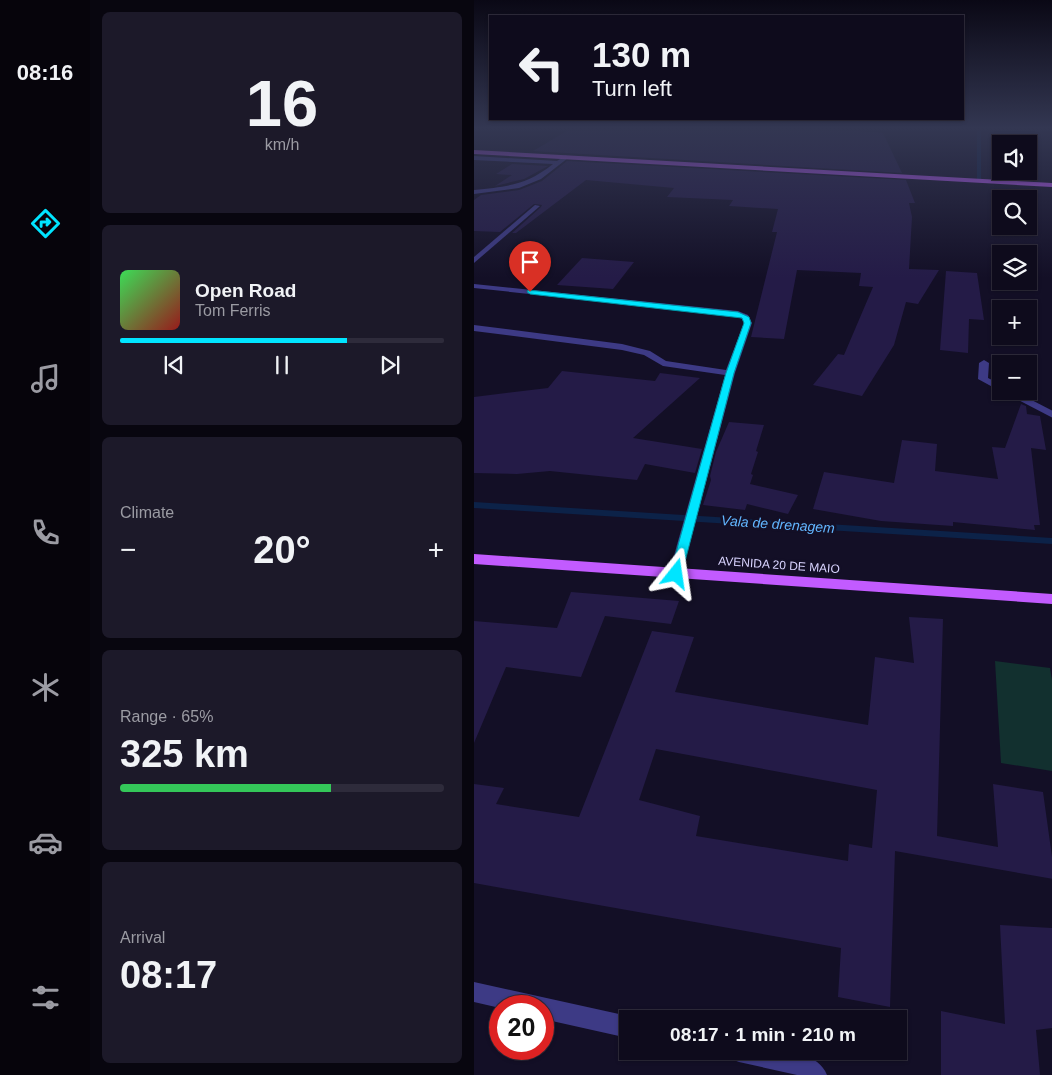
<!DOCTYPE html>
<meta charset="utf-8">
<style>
:root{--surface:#0e0b1c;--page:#1c1929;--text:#f1f3f6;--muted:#9b9ba3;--line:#2e2b3b;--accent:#00e5ff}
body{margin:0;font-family:Helvetica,sans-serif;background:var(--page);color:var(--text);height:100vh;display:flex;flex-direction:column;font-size:19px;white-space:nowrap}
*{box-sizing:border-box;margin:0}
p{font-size:16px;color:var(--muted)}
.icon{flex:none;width:28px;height:28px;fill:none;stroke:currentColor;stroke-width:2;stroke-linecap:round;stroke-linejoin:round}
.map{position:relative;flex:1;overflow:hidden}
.panel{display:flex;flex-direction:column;gap:12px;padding:12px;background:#08060f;width:384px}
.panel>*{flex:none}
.guide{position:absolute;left:15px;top:15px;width:475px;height:105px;border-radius:0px;box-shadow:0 1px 4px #0004,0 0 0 1px var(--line);background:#0e0b1c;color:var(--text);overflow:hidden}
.controls{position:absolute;left:518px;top:135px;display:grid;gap:10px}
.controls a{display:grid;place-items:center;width:45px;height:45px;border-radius:0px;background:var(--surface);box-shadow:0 1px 4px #0004,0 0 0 1px var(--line);font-size:25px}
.speed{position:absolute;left:15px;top:995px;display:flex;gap:10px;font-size:25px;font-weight:700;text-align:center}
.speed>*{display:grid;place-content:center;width:65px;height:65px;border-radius:50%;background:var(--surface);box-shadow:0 1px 4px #0004,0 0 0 1px var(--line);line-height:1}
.speed .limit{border:8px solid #d22;background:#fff;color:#111}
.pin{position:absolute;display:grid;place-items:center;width:42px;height:42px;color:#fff;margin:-51px -21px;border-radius:50% 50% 50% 0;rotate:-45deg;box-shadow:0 0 5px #0007}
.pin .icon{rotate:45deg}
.me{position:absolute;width:55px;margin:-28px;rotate:15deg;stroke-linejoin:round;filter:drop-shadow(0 0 4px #0008)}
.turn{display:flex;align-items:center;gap:18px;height:105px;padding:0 20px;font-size:22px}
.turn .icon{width:65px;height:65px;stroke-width:2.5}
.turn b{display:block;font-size:35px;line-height:42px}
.big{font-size:38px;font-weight:600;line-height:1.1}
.panel .card{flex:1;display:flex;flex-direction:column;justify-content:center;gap:8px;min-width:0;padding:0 18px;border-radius:8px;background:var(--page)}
.panel .dial{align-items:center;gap:0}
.dial b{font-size:65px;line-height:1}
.song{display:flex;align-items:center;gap:15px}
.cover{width:60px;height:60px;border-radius:8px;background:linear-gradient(135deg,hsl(130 70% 55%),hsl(0 70% 35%))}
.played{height:5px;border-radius:2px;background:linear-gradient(90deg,var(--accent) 70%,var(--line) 70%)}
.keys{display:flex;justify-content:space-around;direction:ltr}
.heat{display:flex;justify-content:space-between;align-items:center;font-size:28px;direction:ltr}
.charge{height:8px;border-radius:4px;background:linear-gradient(90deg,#34c759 65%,var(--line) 0)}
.trip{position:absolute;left:145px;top:1010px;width:288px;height:50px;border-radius:0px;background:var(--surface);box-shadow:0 1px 4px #0004,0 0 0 1px var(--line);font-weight:600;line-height:50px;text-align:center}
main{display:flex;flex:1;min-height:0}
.dock{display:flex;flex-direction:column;width:90px;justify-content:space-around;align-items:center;background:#06040b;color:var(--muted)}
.dock .icon{width:35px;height:35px}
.dock .current{color:var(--accent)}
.dock b{font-size:22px;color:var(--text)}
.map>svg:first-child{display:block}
.green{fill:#12302f}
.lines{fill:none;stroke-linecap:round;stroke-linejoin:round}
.stream{fill:#0c2248;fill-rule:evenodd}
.building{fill:#241b47;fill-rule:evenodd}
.minor{fill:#3d3a85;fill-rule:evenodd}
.major{fill:#c25bff;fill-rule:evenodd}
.route{fill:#00e5ff;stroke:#0095a6}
.labels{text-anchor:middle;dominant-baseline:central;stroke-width:5;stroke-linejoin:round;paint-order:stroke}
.street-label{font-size:12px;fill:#d9d4ff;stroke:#130f26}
.water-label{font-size:14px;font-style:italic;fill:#62b6ff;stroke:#130f26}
</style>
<main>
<nav class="dock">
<b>08:16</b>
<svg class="icon current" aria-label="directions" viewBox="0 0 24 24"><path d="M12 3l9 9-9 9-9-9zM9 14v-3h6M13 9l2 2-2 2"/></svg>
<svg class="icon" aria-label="music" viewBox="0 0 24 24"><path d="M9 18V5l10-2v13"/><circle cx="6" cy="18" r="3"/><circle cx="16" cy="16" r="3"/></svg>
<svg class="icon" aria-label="phone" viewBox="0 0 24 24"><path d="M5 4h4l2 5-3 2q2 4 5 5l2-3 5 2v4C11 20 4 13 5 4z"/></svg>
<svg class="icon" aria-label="climate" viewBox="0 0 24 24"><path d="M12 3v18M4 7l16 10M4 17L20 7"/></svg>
<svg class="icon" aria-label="car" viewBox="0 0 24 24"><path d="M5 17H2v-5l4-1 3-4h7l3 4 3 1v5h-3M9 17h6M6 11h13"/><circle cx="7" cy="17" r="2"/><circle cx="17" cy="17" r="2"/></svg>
<svg class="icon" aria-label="filters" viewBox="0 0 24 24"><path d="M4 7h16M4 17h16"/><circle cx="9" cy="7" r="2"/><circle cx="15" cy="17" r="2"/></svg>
</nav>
<section class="panel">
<div class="card dial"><b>16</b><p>km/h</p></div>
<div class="card">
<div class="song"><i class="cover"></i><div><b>Open Road</b><p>Tom Ferris</p></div></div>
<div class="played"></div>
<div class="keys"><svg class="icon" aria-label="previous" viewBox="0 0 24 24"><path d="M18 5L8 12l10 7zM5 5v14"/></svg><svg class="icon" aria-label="pause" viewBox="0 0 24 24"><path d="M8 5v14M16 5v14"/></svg><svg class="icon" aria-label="next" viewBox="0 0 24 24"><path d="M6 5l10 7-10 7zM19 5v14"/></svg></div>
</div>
<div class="card"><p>Climate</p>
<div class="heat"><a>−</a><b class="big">20°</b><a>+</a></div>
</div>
<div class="card"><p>Range · 65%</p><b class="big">325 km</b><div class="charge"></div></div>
<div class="card"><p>Arrival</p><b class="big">08:17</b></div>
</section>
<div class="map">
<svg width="579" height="1075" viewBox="0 0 579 1075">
<rect width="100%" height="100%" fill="#130f26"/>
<path class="green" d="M521,661L576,668L579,686L578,771L527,763Z"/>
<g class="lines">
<g class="stream">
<path d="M503,128H507V181L505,182L503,181Z"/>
<path d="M0,502L579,538V544L0,508Z"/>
</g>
</g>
<g class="building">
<path d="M98,128H353L409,133L428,173L59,151Z"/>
<path d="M93,161L432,180L441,203H435L438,217L435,269L465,270L444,304L432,302L420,345L388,396L339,385L364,354L370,355L399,287L385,286L387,273L323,270L310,339L277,337L303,232H298L304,209L255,206L259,200L193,197L200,188L112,180L42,233H38L67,207L68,205L60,204L26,232L0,231V200L7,195L45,190L68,181Z"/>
<path d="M38,164L74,166L50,179L21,186L38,175L22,174Z"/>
<path d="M108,258L160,262L139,289L83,285Z"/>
<path d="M472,271L503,273L510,320L495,319L494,353L466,350Z"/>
<path d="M88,371L181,381L186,373L226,378L159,438L228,449L221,473L171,464L163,480L76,471L43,474L0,473V397L74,388Z"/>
<path d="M547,404L552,406L553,414L566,416L572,450L557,448L566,525H560L561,530L479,522V526L407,521L339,509L350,472L420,483L428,440L463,444L461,471L524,479L518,447L531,448Z"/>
<path d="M255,422L290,425L282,451L284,452L277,474L279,475L276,484L324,495L314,514L273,504L271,510L229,505L237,480L236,476L242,452Z"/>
<path d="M97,592L205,601L197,624L131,616L107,677L32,667L0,743V621L83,628Z"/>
<path d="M435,617L469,619L463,836L524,847L519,784L569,792L579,864V879L421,851L416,1007L364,997L367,948L0,883V784L30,788L22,804L105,817L178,631L220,637L201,692L394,725L401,657L440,663ZM182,749L403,790L398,848L375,844L374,861L222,836L226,816L165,800Z"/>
<path d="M526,925L579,928V1028L562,1030L566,1075H467V1011L531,1024Z"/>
</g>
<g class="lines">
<g class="minor">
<path d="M92,155L94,158L67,179L45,188L0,194V190C34,186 51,186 79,164L0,160V156L83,161Z"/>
<path d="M61,205L66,206L0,263V257Z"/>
<path d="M0,284L264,311L274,315L278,323L261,373L207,576H197L195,573L251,375L189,366L170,355L148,350L0,331V325L148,344L176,351L192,361L252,370L270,323L268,319L262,316L0,288Z"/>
<path d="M510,360L515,363L514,378L526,384V391L504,379L505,363Z"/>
<path d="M527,391H540L579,411V418Z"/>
<path d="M0,982L154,1016L160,1019H154V1038L69,1019V1006H26V1008L0,1002Z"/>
<path d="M254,1051C283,1051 340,1043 353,1075H323L265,1062L257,1059Z"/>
</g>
<g class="major">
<path d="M0,150L579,183V187L0,154Z"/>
<path d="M0,554L579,594V604L0,564Z"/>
</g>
</g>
<linearGradient id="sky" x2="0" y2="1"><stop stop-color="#0a0815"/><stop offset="0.46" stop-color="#333752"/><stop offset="1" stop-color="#333752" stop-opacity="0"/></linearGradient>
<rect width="579" height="278" fill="url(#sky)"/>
<path class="route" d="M54,290L264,312L275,317L277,323L260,373L207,577L202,578L196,574L252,373L270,323L268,318L56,294L53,292Z"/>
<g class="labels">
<g class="street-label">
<text transform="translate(305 565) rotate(4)">AVENIDA 20 DE MAIO</text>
</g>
<g class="water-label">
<text transform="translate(304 524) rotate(4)">Vala de drenagem</text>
</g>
</g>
</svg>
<div class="controls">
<a><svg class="icon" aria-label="sound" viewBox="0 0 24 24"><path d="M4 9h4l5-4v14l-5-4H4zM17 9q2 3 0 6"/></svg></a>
<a><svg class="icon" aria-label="search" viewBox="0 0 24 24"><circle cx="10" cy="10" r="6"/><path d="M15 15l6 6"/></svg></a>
<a><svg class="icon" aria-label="layers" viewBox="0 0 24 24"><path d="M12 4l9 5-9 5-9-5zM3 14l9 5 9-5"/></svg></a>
<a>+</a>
<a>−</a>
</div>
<div class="speed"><div class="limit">20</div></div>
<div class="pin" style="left:56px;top:292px;background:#d93025"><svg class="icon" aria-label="arrive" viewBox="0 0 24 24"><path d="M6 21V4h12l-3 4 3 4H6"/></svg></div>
<svg class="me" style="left:202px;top:574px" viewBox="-20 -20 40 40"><path d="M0-17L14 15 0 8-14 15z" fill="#00e5ff" stroke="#fff" stroke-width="4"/></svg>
<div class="trip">08:17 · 1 min · 210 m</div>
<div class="guide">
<div class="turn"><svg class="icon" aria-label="left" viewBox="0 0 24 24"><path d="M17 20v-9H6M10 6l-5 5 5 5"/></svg><div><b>130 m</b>Turn left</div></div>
</div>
</div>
</main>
